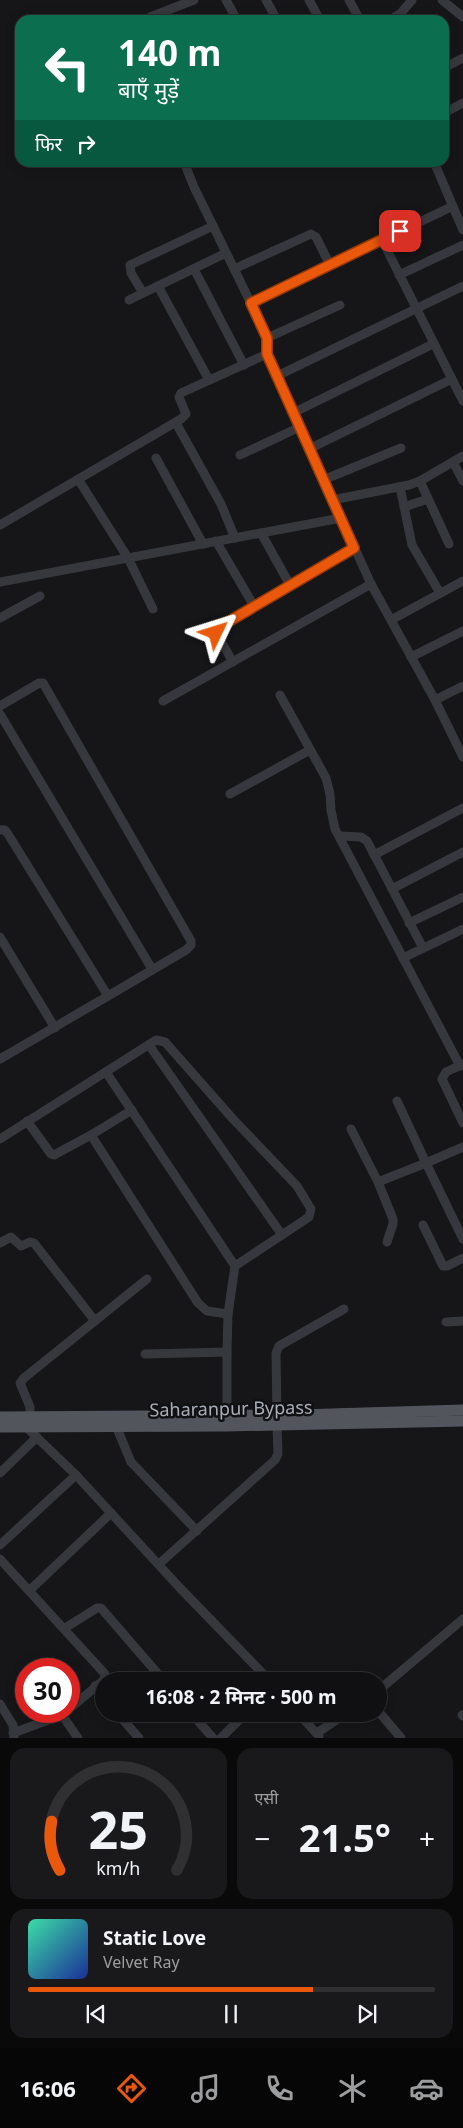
<!DOCTYPE html>
<html lang="hi">
<meta charset="utf-8">
<style>
:root{--surface:#101012;--page:#19191b;--text:#f1f3f6;--muted:#9c9d9f;--line:#303032;--accent:#ea580c}
body{margin:0;font-family:"Noto Sans","Noto Sans Devanagari",sans-serif;background:var(--page);color:var(--text);height:100vh;display:flex;flex-direction:column;font-size:19px;white-space:nowrap}
*{box-sizing:border-box;margin:0}
p{font-size:16px;color:var(--muted)}
.icon{flex:none;width:28px;height:28px;fill:none;stroke:currentColor;stroke-width:2;stroke-linecap:round;stroke-linejoin:round}
.map{position:relative;height:1738px;overflow:hidden}
.side{display:flex;flex-direction:column;gap:10px;padding:10px;background:#09090a;flex:1}
.side>*{flex:none}
.hud{position:absolute;left:15px;top:15px;width:434px;height:152px;border-radius:15px;box-shadow:0 2px 12px #0003,0 0 0 1px var(--line);background:#0b6e4f;color:#fff;overflow:hidden}
.speed{position:absolute;left:15px;top:1658px;display:flex;gap:10px;font-size:25px;font-weight:700;text-align:center}
.speed>*{display:grid;place-content:center;width:65px;height:65px;border-radius:50%;background:var(--surface);box-shadow:0 2px 12px #0003,0 0 0 1px var(--line);line-height:1}
.speed .limit{border:8px solid #d22;background:#fff;color:#111}
.pin{position:absolute;display:grid;place-items:center;width:42px;height:42px;color:#fff;margin:-21px;border-radius:10px;box-shadow:0 2px 8px #0006}
.me{position:absolute;width:55px;margin:-28px;rotate:49deg;stroke-linejoin:round;filter:drop-shadow(0 0 4px #0008)}
.turn{display:flex;align-items:center;gap:18px;height:105px;padding:0 20px;font-size:22px}
.turn .icon{width:65px;height:65px;stroke-width:2.5}
.turn b{display:block;font-size:35px;line-height:42px}
.then{display:flex;align-items:center;height:48px;padding:0 20px;background:#0003;gap:10px;font-size:19px}
.big{font-size:38px;font-weight:700;line-height:1.1}
.side .tile{flex:1;display:flex;flex-direction:column;justify-content:center;gap:8px;min-width:0;padding:0 18px;border-radius:15px;background:var(--page)}
.side .dial{align-items:center;gap:0}
.dial svg{height:130px;overflow:visible;fill:none;stroke:var(--line);stroke-width:7;stroke-linecap:round;text-anchor:middle}
.dial text{fill:var(--text);stroke:none}
.song{display:flex;align-items:center;gap:15px}
.cover{width:60px;height:60px;border-radius:8px;background:linear-gradient(135deg,hsl(160 70% 55%),hsl(230 70% 35%))}
.played{height:5px;border-radius:2px;background:linear-gradient(90deg,var(--accent) 70%,var(--line) 70%)}
.keys{display:flex;justify-content:space-around;direction:ltr}
.heat{display:flex;justify-content:space-between;align-items:center;font-size:28px;direction:ltr}
.side .tiles{flex:1;display:grid;gap:10px;grid-template-columns:1fr 1fr}
.tile:last-child{grid-column:span 2}
.trip{position:absolute;left:95px;top:1672px;width:292px;height:50px;border-radius:25px;background:var(--surface);box-shadow:0 2px 12px #0003,0 0 0 1px var(--line);font-weight:700;line-height:50px;text-align:center}
.menu{display:flex;height:80px;justify-content:space-around;align-items:center;background:#060607;color:var(--muted)}
.menu .icon{width:35px;height:35px}
.menu .selected{color:var(--accent)}
.menu b{font-size:22px;color:var(--text)}
.map>svg:first-child{display:block}
.lines{fill:none;stroke-linecap:round;stroke-linejoin:round}
.minor{stroke:#37383d;stroke-width:9}
.major{stroke:#53555c;stroke-width:11}
.route-casing{stroke:#983908;stroke-width:12}
.route{stroke:#ea580c;stroke-width:9}
.labels{text-anchor:middle;dominant-baseline:central;stroke-width:5;stroke-linejoin:round;paint-order:stroke}
.street-label{font-size:18px;fill:#a8adb8;stroke:#111113}
</style>
<div class="map">
<svg width="463" height="1738" viewBox="0 0 463 1738">
<rect width="100%" height="100%" fill="#161618"/>
<g class="lines">
<g class="minor">
<path d="M226,0L237,20"/>
<path d="M266,0L277,20"/>
<path d="M309,0L320,20"/>
<path d="M349,0L360,20"/>
<path d="M442,0L463,17"/>
<path d="M150,17L194,0"/>
<path d="M390,20L401,13L412,0"/>
<path d="M444,68L463,58"/>
<path d="M444,113L463,103"/>
<path d="M184,162L194,187L264,330L267,342V354"/>
<path d="M434,162L463,230"/>
<path d="M382,240L463,401"/>
<path d="M194,269L244,365"/>
<path d="M234,269L311,234L316,237L330,265"/>
<path d="M399,275L463,245"/>
<path d="M158,286L209,380"/>
<path d="M143,293L131,273L130,265L213,226"/>
<path d="M129,300L226,253"/>
<path d="M251,303L453,206"/>
<path d="M267,338L340,305"/>
<path d="M277,376L371,584L435,700L463,757"/>
<path d="M293,413L433,344"/>
<path d="M176,423L221,504L235,538"/>
<path d="M309,449L452,379"/>
<path d="M240,455L300,427"/>
<path d="M156,458L203,544"/>
<path d="M453,462L463,481"/>
<path d="M78,479L128,558L153,609"/>
<path d="M323,480L401,448"/>
<path d="M420,481L449,544"/>
<path d="M400,487L412,545L440,593"/>
<path d="M332,500L409,485L420,481L463,456"/>
<path d="M404,507L428,499"/>
<path d="M0,525L181,419L186,414L179,397L181,393L267,354L277,376L463,286"/>
<path d="M261,533L290,585"/>
<path d="M216,541L254,606"/>
<path d="M0,582L341,518"/>
<path d="M0,618L40,596"/>
<path d="M391,620L463,581"/>
<path d="M411,657L463,631"/>
<path d="M233,662L216,633L218,627L354,548"/>
<path d="M280,695L326,778L330,794L331,810L335,829L460,1066"/>
<path d="M435,700L463,686"/>
<path d="M163,701L371,584"/>
<path d="M0,706L39,683H43L191,941V945L186,950L108,996"/>
<path d="M0,714L152,969"/>
<path d="M230,794L310,750"/>
<path d="M0,830H5L8,834L108,996L0,1059"/>
<path d="M340,836L361,837L367,841L423,948"/>
<path d="M374,855L463,808"/>
<path d="M392,889L463,852"/>
<path d="M409,923L463,897"/>
<path d="M0,937L55,1028"/>
<path d="M403,958L463,929"/>
<path d="M149,1045L282,1235"/>
<path d="M463,1064L446,1072L442,1079L463,1123"/>
<path d="M106,1072L235,1266L228,1314L227,1352L145,1354"/>
<path d="M132,1110L91,1135L198,1303L207,1311L228,1314"/>
<path d="M27,1121L51,1154L54,1155L91,1135"/>
<path d="M351,1129L378,1182"/>
<path d="M0,1139L156,1040L165,1042L233,1119L297,1186L311,1209L309,1217L235,1266"/>
<path d="M463,1147L426,1163L463,1239"/>
<path d="M423,1225L443,1266H447L463,1258"/>
<path d="M387,1242L393,1224V1219L378,1182L426,1163L397,1101"/>
<path d="M0,1243L11,1237L21,1246L30,1242L34,1243L95,1321"/>
<path d="M446,1322L463,1321"/>
<path d="M227,1415V1352"/>
<path d="M277,1415L276,1353L279,1346L344,1309"/>
<path d="M30,1417V1407L20,1383L24,1378L147,1279"/>
<path d="M26,1424V1427L76,1475L180,1588L270,1681"/>
<path d="M116,1426L131,1462L197,1531"/>
<path d="M0,1473L37,1437"/>
<path d="M0,1545L76,1475"/>
<path d="M0,1559L105,1674L104,1680L69,1709"/>
<path d="M159,1564L275,1460L278,1454L277,1425"/>
<path d="M29,1591L111,1513"/>
<path d="M65,1628L97,1608H101L164,1681"/>
<path d="M95,1686L104,1696"/>
<path d="M379,1690L463,1619"/>
<path d="M0,1704L13,1725L14,1737"/>
<path d="M379,1712L401,1738"/>
<path d="M118,1714L139,1738"/>
<path d="M192,1714L213,1738"/>
<path d="M299,1714L319,1736"/>
<path d="M462,1715L463,1716"/>
<path d="M13,1733L62,1715L78,1738"/>
<path d="M317,1733L345,1714"/>
<path d="M221,1738L245,1714"/>
</g>
<g class="major">
<path d="M0,1417L298,1415L463,1410"/>
<path d="M0,1427L226,1426L463,1421"/>
</g>
</g>
<g class="lines">
<g class="route-casing">
<path id="route" d="M216,633V630L221,626L354,548L272,365L267,354V338L251,303L400,231"/>
</g>
<use href="#route" class="route"/>
</g>
<g class="labels">
<g class="street-label">
<text transform="translate(231 1408) rotate(-1)">Saharanpur Bypass</text>
</g>
</g>
</svg>
<div class="speed"><div class="limit">30</div></div>
<div class="pin" style="left:400px;top:231px;background:#d93025"><svg class="icon" aria-label="arrive" viewBox="0 0 24 24"><path d="M6 21V4h12l-3 4 3 4H6"/></svg></div>
<svg class="me" style="left:216px;top:633px" viewBox="-20 -20 40 40"><path d="M0-17L14 15 0 8-14 15z" fill="#ea580c" stroke="#fff" stroke-width="4"/></svg>
<div class="trip">16:08 · 2 मिनट · 500 m</div>
<div class="hud">
<div class="turn"><svg class="icon" aria-label="left" viewBox="0 0 24 24"><path d="M17 20v-9H6M10 6l-5 5 5 5"/></svg><div><b>140 m</b>बाएँ मुड़ें</div></div>
<div class="then">फिर<svg class="icon" aria-label="right" viewBox="0 0 24 24"><path d="M7 20v-9h11M14 6l5 5-5 5"/></svg></div>
</div>
</div>
<section class="side">
<div class="tiles">
<div class="tile dial"><svg viewBox="0 0 100 80">
<path d="M14 69A42 42 0 1 1 86 69"/>
<path d="M14 69A42 42 0 0 1 9 39" stroke="#ea580c"/>
<text x="50" y="56" font-size="32" font-weight="700">25</text>
<text x="50" y="72" font-size="11">km/h</text>
</svg></div>
<div class="tile"><p>एसी</p>
<div class="heat"><a>−</a><b class="big">21.5°</b><a>+</a></div>
</div>
<div class="tile">
<div class="song"><i class="cover"></i><div><b>Static Love</b><p>Velvet Ray</p></div></div>
<div class="played"></div>
<div class="keys"><svg class="icon" aria-label="previous" viewBox="0 0 24 24"><path d="M18 5L8 12l10 7zM5 5v14"/></svg><svg class="icon" aria-label="pause" viewBox="0 0 24 24"><path d="M8 5v14M16 5v14"/></svg><svg class="icon" aria-label="next" viewBox="0 0 24 24"><path d="M6 5l10 7-10 7zM19 5v14"/></svg></div>
</div>
</div>
</section>
<nav class="menu">
<b>16:06</b>
<svg class="icon selected" aria-label="directions" viewBox="0 0 24 24"><path d="M12 3l9 9-9 9-9-9zM9 14v-3h6M13 9l2 2-2 2"/></svg>
<svg class="icon" aria-label="music" viewBox="0 0 24 24"><path d="M9 18V5l10-2v13"/><circle cx="6" cy="18" r="3"/><circle cx="16" cy="16" r="3"/></svg>
<svg class="icon" aria-label="phone" viewBox="0 0 24 24"><path d="M5 4h4l2 5-3 2q2 4 5 5l2-3 5 2v4C11 20 4 13 5 4z"/></svg>
<svg class="icon" aria-label="climate" viewBox="0 0 24 24"><path d="M12 3v18M4 7l16 10M4 17L20 7"/></svg>
<svg class="icon" aria-label="car" viewBox="0 0 24 24"><path d="M5 17H2v-5l4-1 3-4h7l3 4 3 1v5h-3M9 17h6M6 11h13"/><circle cx="7" cy="17" r="2"/><circle cx="17" cy="17" r="2"/></svg>
</nav>
